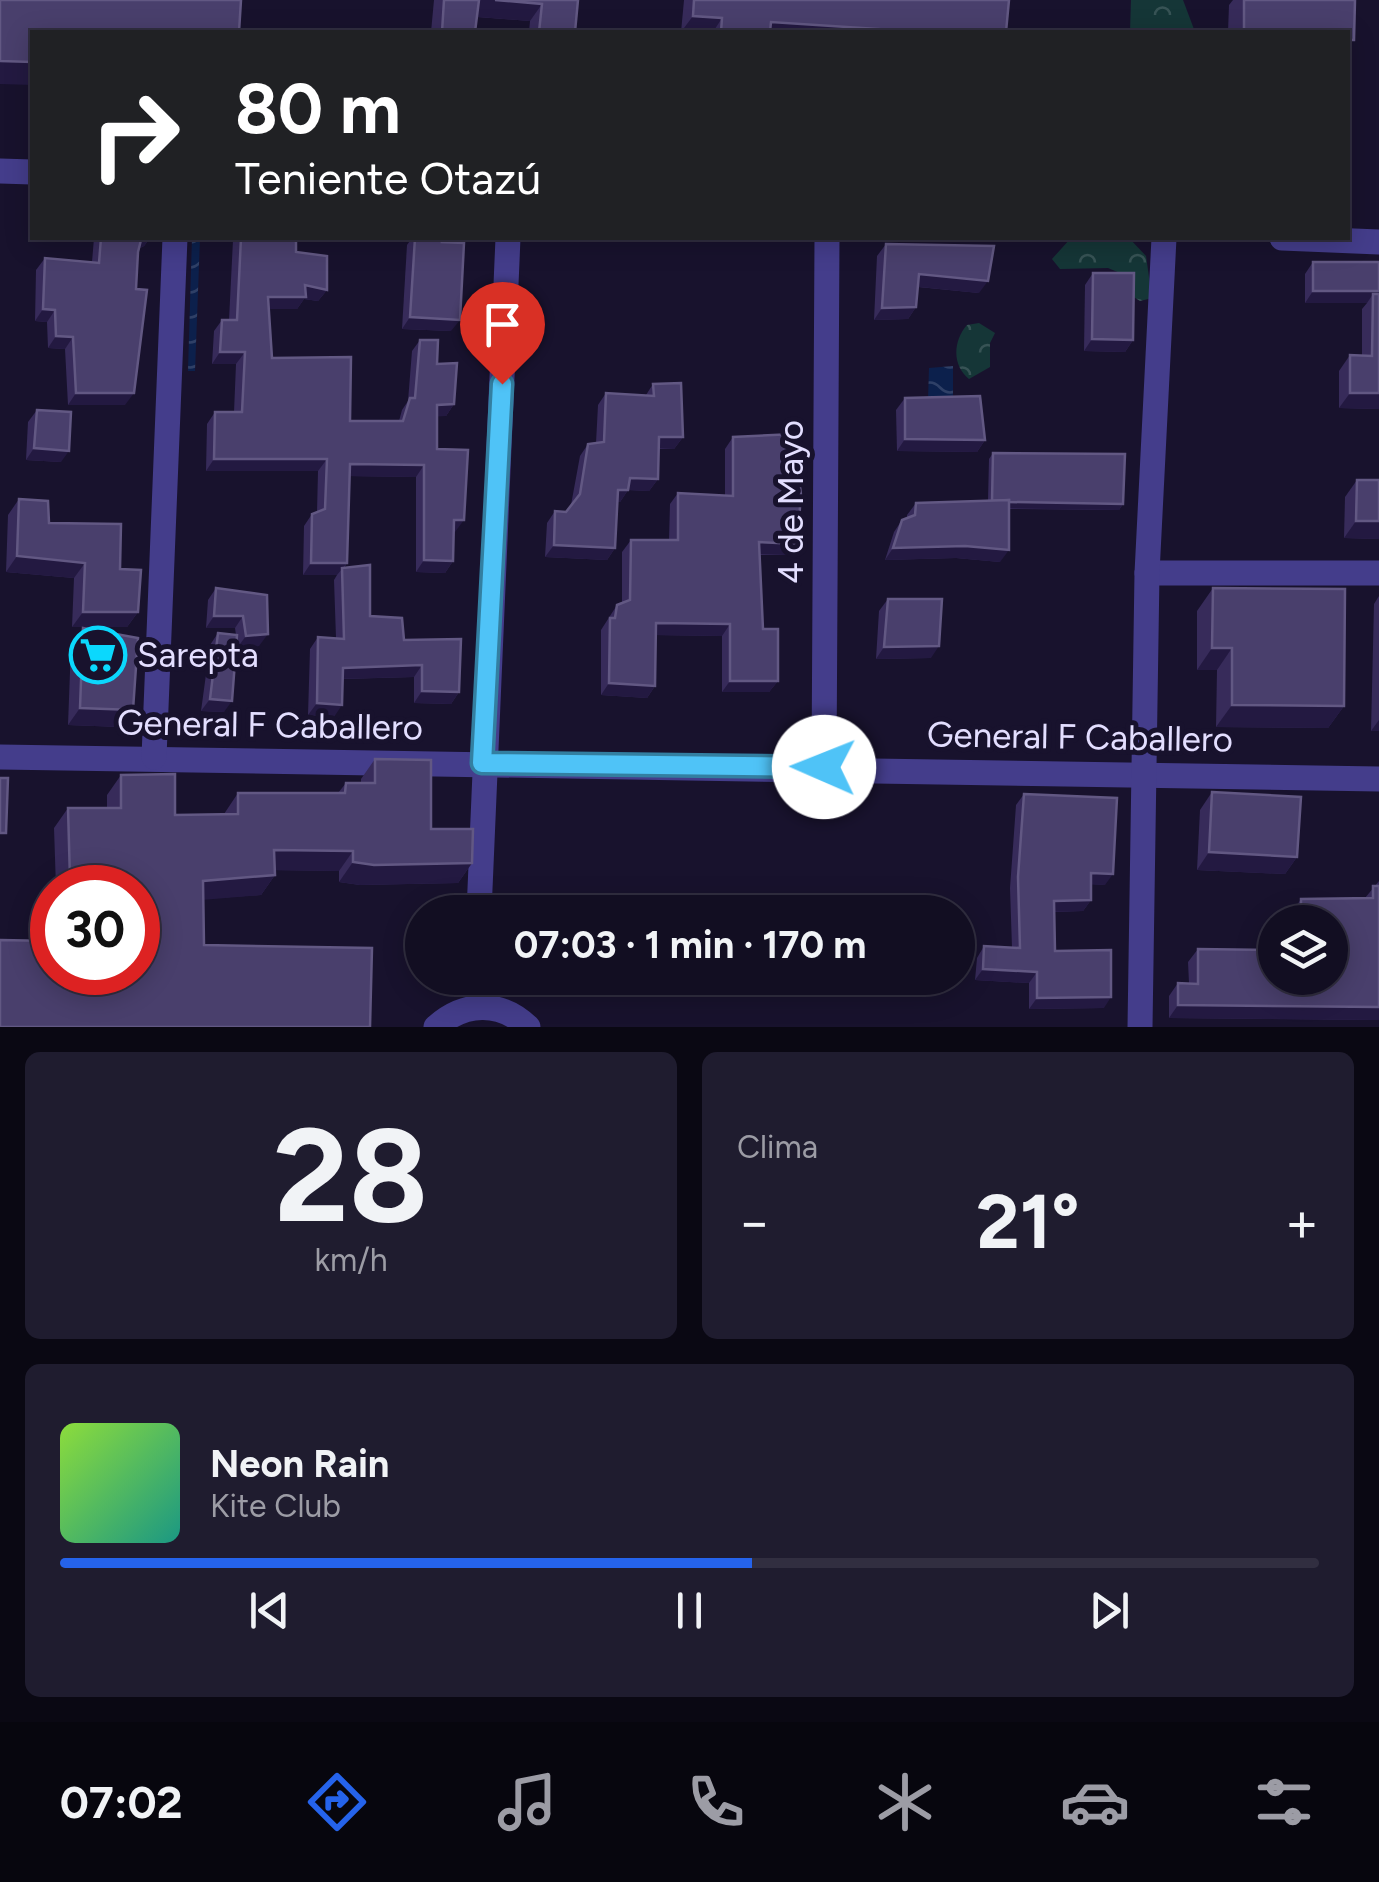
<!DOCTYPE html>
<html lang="es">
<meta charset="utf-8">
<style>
:root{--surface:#120e22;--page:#1f1c2f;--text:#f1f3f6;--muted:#9c9ca5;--line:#312e40;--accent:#2563eb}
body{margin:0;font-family:Figtree,sans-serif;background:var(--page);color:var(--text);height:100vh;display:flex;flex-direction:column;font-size:38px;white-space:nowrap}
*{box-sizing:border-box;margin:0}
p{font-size:32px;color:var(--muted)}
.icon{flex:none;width:55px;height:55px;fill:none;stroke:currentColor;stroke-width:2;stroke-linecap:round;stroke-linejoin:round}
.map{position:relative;height:1027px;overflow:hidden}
.panel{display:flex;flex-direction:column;gap:25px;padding:25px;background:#0a0813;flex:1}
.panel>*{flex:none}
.top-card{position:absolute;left:30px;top:30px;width:1320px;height:210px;border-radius:0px;box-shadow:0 5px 25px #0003,0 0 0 2px var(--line);background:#202124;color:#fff;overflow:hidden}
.buttons{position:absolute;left:1258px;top:905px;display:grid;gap:20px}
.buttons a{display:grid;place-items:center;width:90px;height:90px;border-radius:50%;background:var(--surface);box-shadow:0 5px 25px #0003,0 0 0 2px var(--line);font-size:50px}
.speed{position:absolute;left:30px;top:865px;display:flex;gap:20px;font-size:50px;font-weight:700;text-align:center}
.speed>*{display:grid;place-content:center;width:130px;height:130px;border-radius:50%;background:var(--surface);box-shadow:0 5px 25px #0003,0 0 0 2px var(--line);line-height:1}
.speed .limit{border:15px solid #d22;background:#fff;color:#111}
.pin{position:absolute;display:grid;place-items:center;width:85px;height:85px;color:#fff;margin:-102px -42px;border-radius:50% 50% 50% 0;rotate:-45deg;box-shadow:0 0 10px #0007}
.pin .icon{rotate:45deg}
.me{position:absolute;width:110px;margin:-55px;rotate:271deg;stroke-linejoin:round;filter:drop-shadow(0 0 8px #0008)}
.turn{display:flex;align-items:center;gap:35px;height:210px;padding:0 40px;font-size:45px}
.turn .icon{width:130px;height:130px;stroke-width:2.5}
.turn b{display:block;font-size:70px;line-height:85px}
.big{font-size:75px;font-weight:700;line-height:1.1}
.panel .widget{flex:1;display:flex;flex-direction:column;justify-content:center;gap:15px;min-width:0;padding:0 35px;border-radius:15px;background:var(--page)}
.panel .dial{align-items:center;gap:0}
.dial b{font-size:130px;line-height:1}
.song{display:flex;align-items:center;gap:30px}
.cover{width:120px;height:120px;border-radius:15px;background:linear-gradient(135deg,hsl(90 70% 55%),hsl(170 70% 35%))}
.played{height:10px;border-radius:5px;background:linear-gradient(90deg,var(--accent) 55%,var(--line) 55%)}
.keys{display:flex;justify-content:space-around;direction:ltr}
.heat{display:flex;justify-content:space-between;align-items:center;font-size:55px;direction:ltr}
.panel .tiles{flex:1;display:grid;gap:25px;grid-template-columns:1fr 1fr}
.widget:last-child{grid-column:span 2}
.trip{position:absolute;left:405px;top:895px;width:570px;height:100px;border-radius:50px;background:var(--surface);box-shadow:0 5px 25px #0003,0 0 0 2px var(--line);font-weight:700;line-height:100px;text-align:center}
.tabs{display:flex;height:160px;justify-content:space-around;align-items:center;background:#07060e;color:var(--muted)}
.tabs .icon{width:70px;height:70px}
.tabs .active{color:var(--accent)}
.tabs b{font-size:45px;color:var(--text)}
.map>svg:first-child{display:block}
.forest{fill:url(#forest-crowns)}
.water{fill:url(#water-waves)}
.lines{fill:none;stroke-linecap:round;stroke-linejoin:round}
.minor{stroke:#443d8b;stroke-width:25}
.wall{fill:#372b5a}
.shaded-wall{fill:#231941}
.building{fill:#493f6c;stroke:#625883;stroke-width:2.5}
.route-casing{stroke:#337fa1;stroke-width:25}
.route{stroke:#4fc3f7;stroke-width:18}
.labels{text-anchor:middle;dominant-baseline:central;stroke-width:10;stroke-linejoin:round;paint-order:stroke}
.street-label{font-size:35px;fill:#e3deff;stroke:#18122d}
.poi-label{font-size:35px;fill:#e3deff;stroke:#18122d;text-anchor:start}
</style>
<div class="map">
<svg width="1379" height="1027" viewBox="0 0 1379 1027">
<defs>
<pattern id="forest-crowns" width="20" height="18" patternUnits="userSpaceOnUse" patternTransform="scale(2.5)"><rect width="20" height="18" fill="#153637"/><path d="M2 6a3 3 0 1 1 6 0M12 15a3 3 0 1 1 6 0" fill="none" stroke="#375355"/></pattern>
<pattern id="water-waves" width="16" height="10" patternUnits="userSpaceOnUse" patternTransform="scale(2.5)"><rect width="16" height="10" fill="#0c204c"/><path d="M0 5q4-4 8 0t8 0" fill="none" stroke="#2f4067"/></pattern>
</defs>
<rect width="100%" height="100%" fill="#18122d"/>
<g class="forest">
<path d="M1131,0H1183L1195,32H1130Z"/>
<path d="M1071,238H1129L1146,256L1152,298L1140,301L1129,294L1120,273L1108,268L1060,269L1052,259Z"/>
<path d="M979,323L995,333L990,343V367L969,379C952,365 953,341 967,325Z"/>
</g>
<g class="water">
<path d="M192,238H200L195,371H188Z"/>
<path d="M953,366V400H928L929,368Z"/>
</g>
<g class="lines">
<g class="minor">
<path d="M0,171L32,172"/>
<path d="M1282,238L1379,242"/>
<path d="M1147,573H1379"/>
<path d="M0,757L1379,779"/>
<path d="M154,757L175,238"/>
<path d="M824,767L827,238"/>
<path d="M479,912L508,238"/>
<path d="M479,978L480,1007"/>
<path d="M436,1027C464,1002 500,1000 528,1027"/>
<path d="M1140,1027L1147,573L1164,238"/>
</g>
</g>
<g class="wall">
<path d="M434,0H578L575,32H529L530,21L477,17L475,32H431Z"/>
<path d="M684,0H1009L1006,32H681Z"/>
<path d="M1233,0H1355L1348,32H1228L1229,5Z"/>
<path d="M94,238H150L144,246L138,249L125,405H68L65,349L48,348L47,322L35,321L36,270L45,258L92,262Z"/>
<path d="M214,238H296V252L327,290L318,301L304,299L297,309H269L272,358L350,421H399L402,410L408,401L412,351L420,340L437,364L454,404L446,416H437V449L455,532H454L453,561L445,573L416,572V477L349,476L347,563L344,568L370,616L404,640L459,692L451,704L414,703V677L343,679L334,717L308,715L310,649L318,637L336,638L334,580L337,575H303L304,526L312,514L317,513L318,471H206L207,424L215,412H234L236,364H212L214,331L222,320H229L233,240L214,239Z"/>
<path d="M412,238H443L451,331L402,329L407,245Z"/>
<path d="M886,244L979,293L918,287L916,307L908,319L874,320L877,256Z"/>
<path d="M1313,262H1379V409L1339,408V371L1350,355L1362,356V309L1367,303H1305V274Z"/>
<path d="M1093,273L1133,340L1125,352L1084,351L1085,285Z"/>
<path d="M653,384L683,437L674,449H659L658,479L649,491L628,490L620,502H617L615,548L607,560L545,557L547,523L555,511L566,512L571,505L580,456L588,444L596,443L598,405L606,393L646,395Z"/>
<path d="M905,398L985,440L977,452L897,451L896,410Z"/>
<path d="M37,410L61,462L26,460L28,422Z"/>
<path d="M733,437L788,555H759L763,629L778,681L769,692H722V636L656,635L655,686L647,698L601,695V630L617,605L622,603V552L631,540H669L670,504L678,493L725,495V449Z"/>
<path d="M993,453L1123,504L1119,510L1009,509L1000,562L956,558L885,560L894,532L902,520L907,518V515L916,503L988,501L989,459Z"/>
<path d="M1357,480L1379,539L1344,538L1345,497Z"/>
<path d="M19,499L49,523L138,612L127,627H72L74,578L6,572L8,515Z"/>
<path d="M216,588L267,595L259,646L237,648V641L224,712L201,711L210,645L218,633L236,635L235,628H206L208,600Z"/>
<path d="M1213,588L1344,706L1328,728L1216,727L1217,670H1197V611Z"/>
<path d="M1379,596V731H1371L1374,604Z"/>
<path d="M888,599L931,658L876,659L879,611Z"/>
<path d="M83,628L121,727L68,725L71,645Z"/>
<path d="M375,759L431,829L472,863L458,883L360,885L339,882V871L275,870V875L261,895L204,899V945L138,972V888H56L54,828L68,808H107V795L121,775L175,815L224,814L238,793H338L346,783H361V779Z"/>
<path d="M1212,792L1297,857L1285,874L1197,870L1200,810Z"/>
<path d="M1024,794L1105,885L1091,884V900L1083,911L1054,912L1055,951L1104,1008L1029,1009V983L975,980L977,958L984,946L1012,948L1010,888L1016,805Z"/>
<path d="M1379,881V1020L1169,1018V996L1178,983H1189L1188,962L1198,949L1270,950L1271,929L1275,923V978L1330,922H1275L1280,916H1292V913L1301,899L1365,898Z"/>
</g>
<g class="shaded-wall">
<path d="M478,0H495L542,4L530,21L467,16Z"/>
<path d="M693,16L722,18L713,32H681Z"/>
<path d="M771,22L892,30L890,32H764Z"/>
<path d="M0,61L32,62V85L0,84Z"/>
<path d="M145,238H150L144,246L132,252L141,240Z"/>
<path d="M215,238H235L233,240L214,239Z"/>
<path d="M919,274L988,281L979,293L910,286Z"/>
<path d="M305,285L327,290L318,301L304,299L297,309H260L268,297Z"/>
<path d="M1313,291H1379V303L1373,294L1367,303H1305Z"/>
<path d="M916,307L908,319L874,320L882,308Z"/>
<path d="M43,309L55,310L47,322L35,321Z"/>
<path d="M410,317L460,320L451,331L402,329Z"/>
<path d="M56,336L73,337L65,349L48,348Z"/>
<path d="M1092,339L1133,340L1125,352L1084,351Z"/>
<path d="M220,352H245L236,364H212Z"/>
<path d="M76,393H134L125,405H68Z"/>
<path d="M1350,393H1379V409L1339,408Z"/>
<path d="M454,404L446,416L429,417L437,405Z"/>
<path d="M659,437H683L674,449L651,448Z"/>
<path d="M905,439L985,440L977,452L897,451Z"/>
<path d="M34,448L69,451L61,462L26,460Z"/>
<path d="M214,459H327L318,471H206Z"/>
<path d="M350,464L424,465L416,477L341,476Z"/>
<path d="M630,478L658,479L649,491L628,490L620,502H610L618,490Z"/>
<path d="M992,502L1123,504L1119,510L987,508Z"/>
<path d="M454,520H464L455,532L446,531Z"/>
<path d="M1356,521H1379V539L1344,538Z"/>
<path d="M759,542L797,544L788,555L750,554Z"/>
<path d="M554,545L615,548L607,560L545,557Z"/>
<path d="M965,546L1009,550L1000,562L956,558L885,560L893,548Z"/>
<path d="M17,556L85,563L74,578L6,572Z"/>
<path d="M424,560L453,561L445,573L416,572Z"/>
<path d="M311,563H347L337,575H303Z"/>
<path d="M83,612H138L127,627H72Z"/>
<path d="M214,616H243L235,628H206Z"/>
<path d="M656,623L730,624L722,636L648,635Z"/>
<path d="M268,634L259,646L237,648L246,636Z"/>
<path d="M939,646L931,658L876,659L884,647Z"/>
<path d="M1212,648H1232L1217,670H1197Z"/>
<path d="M422,665L414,677L335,679L343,668Z"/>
<path d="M730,681H778L769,692H722Z"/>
<path d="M609,683L655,686L647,698L601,695Z"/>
<path d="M422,691L459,692L451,704L414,703Z"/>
<path d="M210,699L232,701L224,712L201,711Z"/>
<path d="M317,703L342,705L334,717L308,715Z"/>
<path d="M1232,705L1344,706L1328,728L1216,727Z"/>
<path d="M80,708L133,710L121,727L68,725Z"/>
<path d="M1379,720V731H1371Z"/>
<path d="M274,850L353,851L339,871L260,870Z"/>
<path d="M1209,852L1297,857L1285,874L1197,870Z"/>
<path d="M353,862L472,863L458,883L360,885L339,882Z"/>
<path d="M1091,873L1113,874L1105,885L1083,884Z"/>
<path d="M275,875L261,895L189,901L203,881Z"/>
<path d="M117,878L111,888H64L70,879Z"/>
<path d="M1091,900L1083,911L1046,912L1054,901Z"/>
<path d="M983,969L1037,972L1029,983L975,980Z"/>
<path d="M1111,997L1104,1008L1029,1009L1037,998Z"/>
<path d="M1178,1005L1379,1007V1020L1169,1018Z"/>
</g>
<g class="building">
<path d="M0,0H241L239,32H32V62L0,61Z"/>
<path d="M444,0H479L475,32H442Z"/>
<path d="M495,0H578L575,32H539L542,4Z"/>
<path d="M694,0H1009L1006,32H892V30L771,22L770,32H721L722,18L693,16Z"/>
<path d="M1244,0H1355L1354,40H1348V32H1244Z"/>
<path d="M101,238H145L141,240L138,252L136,289L147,290L134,393H76L73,337L56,336L55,310L43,309L45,258L99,263Z"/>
<path d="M241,238H296V252L327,256V290L305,285L306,297H268L272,358L351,357L350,421H403L410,398H415L420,340H438L437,364L457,363L454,404L437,405V449L468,450L464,520H454L453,561L424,560V465L350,464L347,563H311L312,514L325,509L327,459H214L215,412H242L245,352H220L222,320H237Z"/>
<path d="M415,238H443L442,242L464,243L460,320L410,317Z"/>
<path d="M886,244L994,246L988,281L919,274L916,307L882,308Z"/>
<rect x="1313" y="262" width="66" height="29"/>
<path d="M1093,273H1134L1133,340L1092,339Z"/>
<path d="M1373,294H1379V393H1350V355L1372,356Z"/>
<path d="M681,383L683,437H659L658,479L630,478L628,490H618L615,548L554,545L555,511L566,512L580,494L588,444L604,442L606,393L654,396L653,384Z"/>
<path d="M980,396L985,440L905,439V398Z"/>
<path d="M37,410L71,412L69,451L34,448Z"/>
<path d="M794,434L801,495L797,544L759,542L763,629H778V681H730V624L656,623L655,686L609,683L610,618H615L617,605L630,600L631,540H678V493L733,496V437Z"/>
<path d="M993,453L1125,454L1123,504L1009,502V500L992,501Z"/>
<path d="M1357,480H1379V521H1356Z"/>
<path d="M19,499L48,501L49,523L121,524L120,569L141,570L138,612H83L85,563L17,556Z"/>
<path d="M1009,500V550L965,546L893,548L902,520L915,515L916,503Z"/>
<path d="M370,565V616L402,618L404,640L461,639L459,692L422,691V665L343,668L342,705L317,703L318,637L344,639L342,568Z"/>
<path d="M216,588L267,595L268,634L246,636L243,616H214Z"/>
<path d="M1213,588L1345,589L1344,706L1232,705V648H1212Z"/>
<path d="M888,599H942L939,646L884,647Z"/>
<path d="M83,628L138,638L133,710L80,708Z"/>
<path d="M218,633L237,635L232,701L210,699Z"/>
<path d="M375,759L431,760V829H473L472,863L374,865L353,862V851L274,850L275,875L203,881L204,945L372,948L370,1027H0V940L52,941V972H138V888H117V878L70,879L68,808H121V775L175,774V815L238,814V793H345L346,783H375Z"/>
<path d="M0,778H8L6,833H0Z"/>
<path d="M1212,792L1301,797L1297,857L1209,852Z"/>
<path d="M1024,794L1117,798L1113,874L1091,873V900L1054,901L1055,951L1111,950V997L1037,998V972L983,969L984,946L1020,948L1018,877Z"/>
<path d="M1373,886H1379V1007L1178,1005V983L1198,984V949L1275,950V978H1330V922H1280V916H1301V899L1373,898Z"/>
</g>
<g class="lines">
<g class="route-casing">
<path id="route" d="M502,384L482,763L824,767"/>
</g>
<use href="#route" class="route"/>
</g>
<defs>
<g id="supermarket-ring" transform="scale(2.875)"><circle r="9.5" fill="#18122d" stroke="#0bd8fd" stroke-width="1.5"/><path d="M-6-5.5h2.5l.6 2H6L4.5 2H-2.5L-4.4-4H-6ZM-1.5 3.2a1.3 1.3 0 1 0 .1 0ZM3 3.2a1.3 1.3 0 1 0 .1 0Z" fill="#0bd8fd"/></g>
</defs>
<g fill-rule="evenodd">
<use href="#supermarket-ring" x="98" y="655"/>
</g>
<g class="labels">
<g class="street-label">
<text transform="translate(791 502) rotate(-90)">4 de Mayo</text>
<text transform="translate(270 725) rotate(1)">General F Caballero</text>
<text transform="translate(1080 737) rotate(1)">General F Caballero</text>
</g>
<g class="poi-label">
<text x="137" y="655">Sarepta</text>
</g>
</g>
</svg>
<div class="buttons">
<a><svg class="icon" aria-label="layers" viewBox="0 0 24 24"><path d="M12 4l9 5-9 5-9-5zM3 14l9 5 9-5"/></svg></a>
</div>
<div class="speed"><div class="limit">30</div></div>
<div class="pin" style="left:502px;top:384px;background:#d93025"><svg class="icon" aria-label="arrive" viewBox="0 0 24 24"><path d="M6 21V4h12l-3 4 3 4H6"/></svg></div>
<svg class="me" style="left:824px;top:767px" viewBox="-20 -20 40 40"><circle r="19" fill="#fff"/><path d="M0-13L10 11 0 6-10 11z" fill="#4fc3f7"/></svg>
<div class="trip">07:03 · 1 min · 170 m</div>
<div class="top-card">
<div class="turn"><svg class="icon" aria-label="right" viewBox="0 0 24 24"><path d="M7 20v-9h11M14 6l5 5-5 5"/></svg><div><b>80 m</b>Teniente Otazú</div></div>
</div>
</div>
<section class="panel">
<div class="tiles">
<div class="widget dial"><b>28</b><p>km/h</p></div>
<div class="widget"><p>Clima</p>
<div class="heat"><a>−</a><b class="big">21°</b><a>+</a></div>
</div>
<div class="widget">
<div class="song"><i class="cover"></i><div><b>Neon Rain</b><p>Kite Club</p></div></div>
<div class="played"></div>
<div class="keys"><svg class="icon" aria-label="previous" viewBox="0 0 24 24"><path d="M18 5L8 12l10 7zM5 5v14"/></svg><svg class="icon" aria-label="pause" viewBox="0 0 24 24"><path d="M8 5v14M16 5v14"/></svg><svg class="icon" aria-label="next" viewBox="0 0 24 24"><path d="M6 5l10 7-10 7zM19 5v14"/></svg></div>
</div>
</div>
</section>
<nav class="tabs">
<b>07:02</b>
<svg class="icon active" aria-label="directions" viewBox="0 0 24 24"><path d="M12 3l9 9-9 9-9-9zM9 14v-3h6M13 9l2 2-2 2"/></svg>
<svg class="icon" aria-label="music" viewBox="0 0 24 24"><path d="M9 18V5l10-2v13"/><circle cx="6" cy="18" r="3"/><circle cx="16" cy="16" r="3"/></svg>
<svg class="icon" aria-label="phone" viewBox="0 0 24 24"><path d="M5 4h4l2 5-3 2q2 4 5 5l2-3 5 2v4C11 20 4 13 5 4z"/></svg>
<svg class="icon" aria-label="climate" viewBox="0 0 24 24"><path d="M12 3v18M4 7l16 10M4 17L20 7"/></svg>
<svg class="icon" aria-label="car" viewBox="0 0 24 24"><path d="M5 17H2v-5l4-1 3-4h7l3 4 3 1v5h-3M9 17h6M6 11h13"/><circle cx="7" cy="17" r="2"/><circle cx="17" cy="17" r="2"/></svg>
<svg class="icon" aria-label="filters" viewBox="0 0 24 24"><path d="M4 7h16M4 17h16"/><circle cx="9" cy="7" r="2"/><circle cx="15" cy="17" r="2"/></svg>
</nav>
